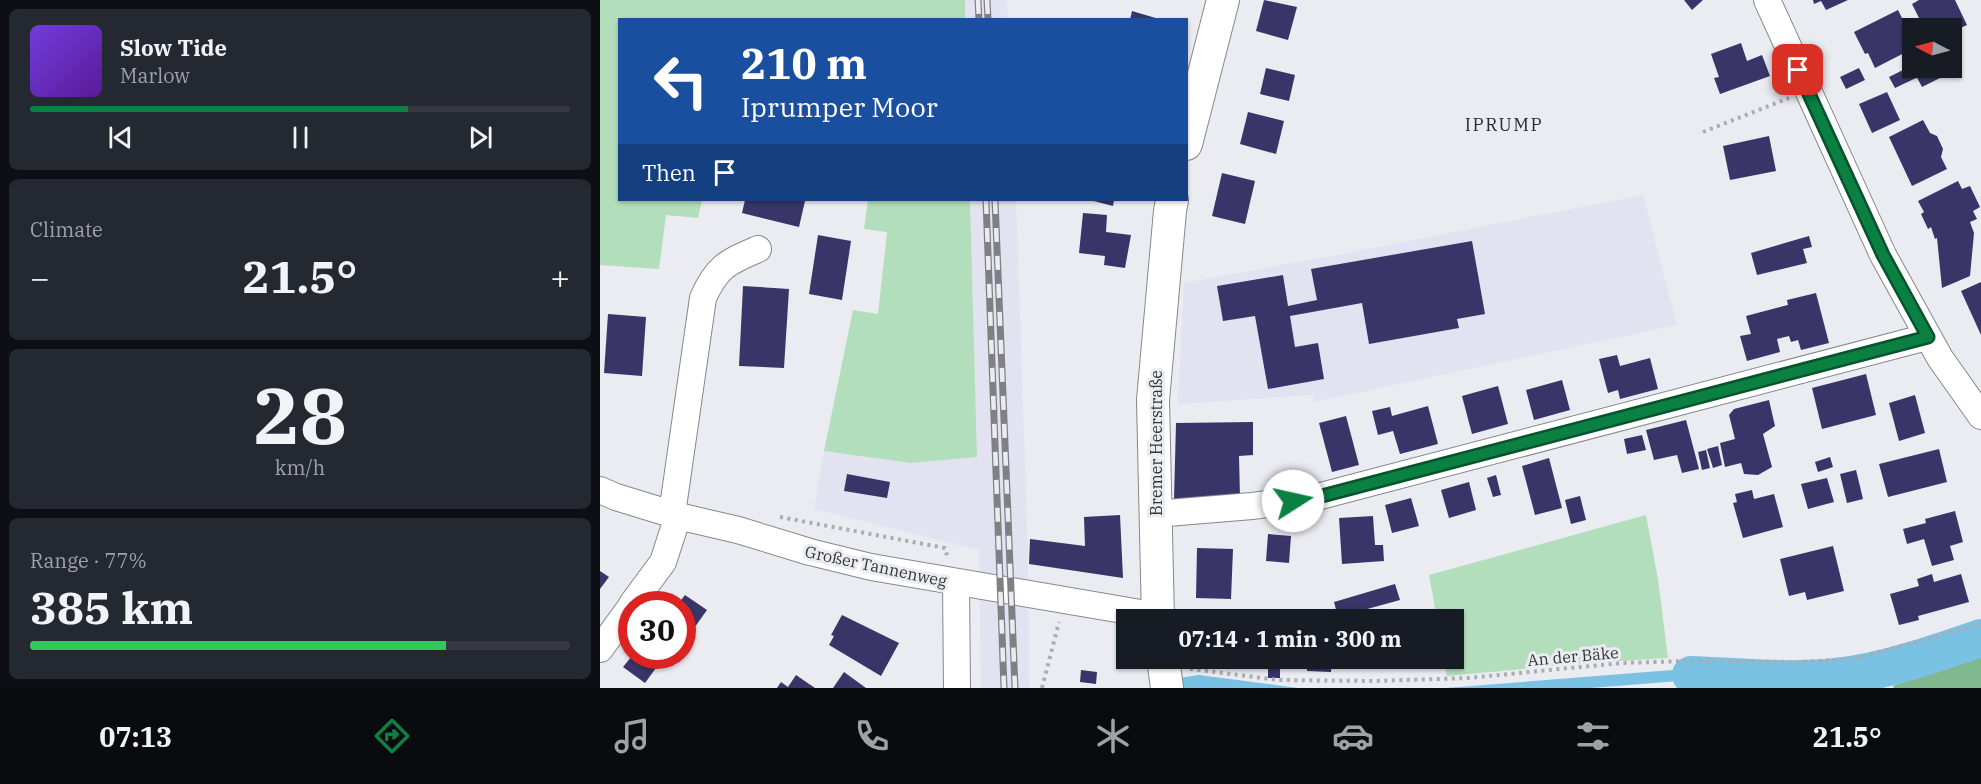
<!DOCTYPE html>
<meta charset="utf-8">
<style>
:root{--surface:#171b24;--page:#242831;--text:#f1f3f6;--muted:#9ea1a6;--line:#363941;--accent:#0b8043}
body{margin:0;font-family:"IBM Plex Serif",serif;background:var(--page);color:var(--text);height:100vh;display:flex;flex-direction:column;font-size:22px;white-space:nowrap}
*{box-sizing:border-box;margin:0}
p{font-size:20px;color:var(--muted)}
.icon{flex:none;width:33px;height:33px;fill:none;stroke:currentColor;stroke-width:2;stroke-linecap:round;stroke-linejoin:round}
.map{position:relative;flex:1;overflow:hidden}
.drawer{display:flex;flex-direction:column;gap:9px;padding:9px;background:#0d0f14;width:600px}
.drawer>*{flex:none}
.banner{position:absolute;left:18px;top:18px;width:570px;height:183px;border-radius:0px;box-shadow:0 2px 4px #0004;background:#1a4fa0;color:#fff;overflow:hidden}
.needle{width:39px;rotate:276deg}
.tools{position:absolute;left:1302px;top:18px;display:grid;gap:12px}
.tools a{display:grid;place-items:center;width:60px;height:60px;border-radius:0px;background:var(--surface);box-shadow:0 2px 4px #0004;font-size:30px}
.speed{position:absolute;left:18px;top:591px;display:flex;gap:12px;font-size:30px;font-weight:700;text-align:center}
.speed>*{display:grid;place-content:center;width:78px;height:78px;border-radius:50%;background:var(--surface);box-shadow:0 2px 4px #0004;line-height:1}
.speed .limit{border:9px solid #d22;background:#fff;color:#111}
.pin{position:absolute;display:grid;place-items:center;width:51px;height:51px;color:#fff;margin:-26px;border-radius:12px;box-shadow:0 3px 9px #0006}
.me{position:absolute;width:66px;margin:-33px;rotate:80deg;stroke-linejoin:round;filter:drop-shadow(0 0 4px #0008)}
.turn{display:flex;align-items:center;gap:21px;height:126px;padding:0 24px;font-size:27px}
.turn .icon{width:78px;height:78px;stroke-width:2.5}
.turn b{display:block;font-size:42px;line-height:51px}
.then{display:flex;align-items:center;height:57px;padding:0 24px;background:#0003;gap:12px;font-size:22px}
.big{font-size:45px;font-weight:800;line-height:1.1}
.drawer .card{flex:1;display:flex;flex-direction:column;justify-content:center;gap:9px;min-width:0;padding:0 21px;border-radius:9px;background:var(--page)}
.drawer .dial{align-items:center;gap:0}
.dial b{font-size:78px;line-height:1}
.song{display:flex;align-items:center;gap:18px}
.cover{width:72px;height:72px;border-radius:9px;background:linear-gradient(135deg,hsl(260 70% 55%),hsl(270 70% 35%))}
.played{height:6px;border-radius:3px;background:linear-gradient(90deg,var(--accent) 70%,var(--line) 70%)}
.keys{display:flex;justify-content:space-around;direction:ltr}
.heat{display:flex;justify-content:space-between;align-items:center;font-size:33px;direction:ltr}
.charge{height:9px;border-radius:4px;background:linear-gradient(90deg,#34c759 77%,var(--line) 0)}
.trip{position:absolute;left:516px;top:609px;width:348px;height:60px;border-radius:0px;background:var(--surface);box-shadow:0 2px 4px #0004;font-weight:800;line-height:60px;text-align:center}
.tab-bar{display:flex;height:96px;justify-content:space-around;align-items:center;background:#090b0e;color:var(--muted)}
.tab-bar .icon{width:42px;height:42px}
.tab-bar .current{color:var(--accent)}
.tab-bar b{font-size:27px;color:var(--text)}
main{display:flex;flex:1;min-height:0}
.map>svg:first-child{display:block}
.built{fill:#e2e2f1}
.green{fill:#b3debc}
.forest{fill:#80b98d}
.water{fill:#7ac2e4}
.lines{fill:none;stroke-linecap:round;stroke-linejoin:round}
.river{stroke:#7ac2e4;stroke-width:38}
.building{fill:#3a3569}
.minor-casing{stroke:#87878e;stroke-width:28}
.major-casing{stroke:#87878e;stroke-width:34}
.path{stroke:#ababb0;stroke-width:4;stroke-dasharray:3 4.5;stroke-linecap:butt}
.minor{stroke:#fff;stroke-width:26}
.major{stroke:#fff;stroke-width:32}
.rail-casing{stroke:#808084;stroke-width:7}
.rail{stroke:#ebebf2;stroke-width:4.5;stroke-dasharray:14;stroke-linecap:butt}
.route-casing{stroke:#07532c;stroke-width:15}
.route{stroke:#0b8043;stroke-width:10}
.labels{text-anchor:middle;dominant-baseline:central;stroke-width:6;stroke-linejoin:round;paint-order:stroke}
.street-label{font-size:16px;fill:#363639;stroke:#ebebf2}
.neighbourhood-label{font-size:18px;letter-spacing:1.5px;fill:#2a2a2f;stroke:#ebebf2}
</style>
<main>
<section class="drawer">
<div class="card">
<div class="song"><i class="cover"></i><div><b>Slow Tide</b><p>Marlow</p></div></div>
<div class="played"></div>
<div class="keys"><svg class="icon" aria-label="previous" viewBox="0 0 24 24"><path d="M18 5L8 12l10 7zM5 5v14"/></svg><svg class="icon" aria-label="pause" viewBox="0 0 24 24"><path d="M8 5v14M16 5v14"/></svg><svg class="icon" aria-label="next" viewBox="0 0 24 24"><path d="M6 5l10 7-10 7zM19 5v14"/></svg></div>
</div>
<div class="card"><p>Climate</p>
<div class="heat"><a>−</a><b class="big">21.5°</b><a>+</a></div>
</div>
<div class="card dial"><b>28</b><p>km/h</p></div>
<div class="card"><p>Range · 77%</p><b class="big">385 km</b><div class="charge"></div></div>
</section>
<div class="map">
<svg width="1381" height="688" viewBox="0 0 1381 688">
<rect width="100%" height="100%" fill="#ebebf2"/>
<g class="built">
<path d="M365,0H407L408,19H365Z"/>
<path d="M1043,195L1077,325L714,402L713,395L578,404L584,283L732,256Z"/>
<path d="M370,200H416L428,557L429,688H381L379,550L214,509L224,451L311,463L377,457Z"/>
</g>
<g class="green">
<path d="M0,0H365V19L20,20V200H102L98,218L66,215L59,269L0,265Z"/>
<path d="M264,200H370L377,457L311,463L224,451L253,310L278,314L287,232L264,229L268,200Z"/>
<path d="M1046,515L1058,579L1068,658L987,663L847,676L843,659L854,658V620L837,619L829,575Z"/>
</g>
<path class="forest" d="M1381,651V688H1294L1293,686Z"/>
<g class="water">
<path d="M1072,670L1142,676L991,688H846Z"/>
<path d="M599,675L698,688H714H556L579,678Z"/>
</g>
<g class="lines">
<path class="river" d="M1091,675C1145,677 1203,684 1257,674C1300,666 1340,652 1381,638"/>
</g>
<g class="building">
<path d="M664,0L697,7L688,40L656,31Z"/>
<path d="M1084,0H1103L1092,10Z"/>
<path d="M1213,0H1248L1226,10L1221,1L1214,4Z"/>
<path d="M1319,0H1355L1367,25L1352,32V28H1324L1312,4Z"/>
<path d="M1298,10L1312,38V49L1275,68L1268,53L1265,54L1254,32Z"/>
<path d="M532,11L559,19V20H530Z"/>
<path d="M1141,43L1147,61L1162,55L1170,76L1120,94L1114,78L1119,77L1111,54Z"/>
<path d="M1311,66L1316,78L1295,88L1289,77Z"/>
<path d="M666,68L695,75L689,101L660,94Z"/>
<path d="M1259,68L1265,80L1246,89L1240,77Z"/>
<path d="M1317,68H1334L1340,78L1322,87L1313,70Z"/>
<path d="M1287,92L1300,120L1272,133L1259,104Z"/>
<path d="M648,112L684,121L676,154L640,144Z"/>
<path d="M1323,120L1330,133L1337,136L1343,149L1341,157L1347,169L1312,186L1289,137Z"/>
<path d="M1169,136L1176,171L1130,180L1123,146Z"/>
<path d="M622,173L655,181L645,224L612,216Z"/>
<path d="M1358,181L1362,189L1370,186L1380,207L1373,211L1377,219L1370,222L1374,233L1370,276L1342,288L1337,238L1335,239L1331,227L1328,229L1321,214L1324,212L1318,201Z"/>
<path d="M145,200L205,201L199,227L142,213Z"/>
<path d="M490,200H514L513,206Z"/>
<path d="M483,213L507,215L506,232L531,235L525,268L504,265L505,256L479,253Z"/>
<path d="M218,235L251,241L242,300L209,294Z"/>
<path d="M1209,236L1212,247L1203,249L1207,263L1157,275L1151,253Z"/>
<path d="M872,241L885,314L857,319L859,328L769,344L762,303L690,316L695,347L718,343L724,379L668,389L655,316L623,321L617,286L683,275L688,306L717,300L711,269Z"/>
<path d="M1381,282V335L1361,291Z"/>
<path d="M143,286L189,289L184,368L139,366Z"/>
<path d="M1216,293L1229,343L1201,350L1198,340L1191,342L1189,336L1177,339L1180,352L1147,361L1140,336L1151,334L1146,316L1188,305L1187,300Z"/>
<path d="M8,314L46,317L42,376L4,373Z"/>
<path d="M1017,355L1020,366L1050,358L1058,389L1020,399L1018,390L1008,393L999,359Z"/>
<path d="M1266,374L1276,415L1222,429L1212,388Z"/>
<path d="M962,380L970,410L934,420L926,390Z"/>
<path d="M898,386L908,424L872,434L862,396Z"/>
<path d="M1315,395L1325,433L1299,441L1289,403Z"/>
<path d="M1169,400L1175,426L1163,434L1172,467L1158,475L1144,474L1141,463L1125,467L1120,443L1135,439L1129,415L1134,409Z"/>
<path d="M828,406L838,444L800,454L793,431L778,435L772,411L790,407L792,416Z"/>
<path d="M746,416L759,465L732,472L719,423Z"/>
<path d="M1086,420L1099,469L1082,473L1077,455L1054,460L1046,430Z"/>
<path d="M653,422V455L639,456L640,497L574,499L576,423Z"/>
<path d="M1042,435L1046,450L1027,454L1024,439Z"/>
<path d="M1118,446L1122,465L1113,468L1107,449Z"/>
<path d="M1339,449L1347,482L1288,497L1279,464Z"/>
<path d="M1106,450L1110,468L1102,470L1098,452Z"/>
<path d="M1230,457L1233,467L1218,472L1215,462Z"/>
<path d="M949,458L962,508L935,515L922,466Z"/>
<path d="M1256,470L1263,499L1247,503L1240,474Z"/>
<path d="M247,474L290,482L287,498L244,491Z"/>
<path d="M896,475L901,495L893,497L887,478Z"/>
<path d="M1227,478L1234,502L1208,509L1201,484Z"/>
<path d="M869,482L876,510L849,518L841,490Z"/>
<path d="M1152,490L1154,499L1174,494L1183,527L1143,538L1133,503L1137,502L1135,494Z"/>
<path d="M980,496L986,520L971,524L965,500Z"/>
<path d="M811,498L819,526L792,533L785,505Z"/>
<path d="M1355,511L1363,542L1350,546L1354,560L1332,566L1324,539L1307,544L1303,529L1326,523L1325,519Z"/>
<path d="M520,515L523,578L429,564L430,539L485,546L484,517Z"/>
<path d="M773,516L775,545H783L784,561L742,564L739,518Z"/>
<path d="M668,534L691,536L689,563L666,561Z"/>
<path d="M1233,546L1244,591L1207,600L1205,592L1189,596L1180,559Z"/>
<path d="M597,548L633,549L631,599L596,598Z"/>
<path d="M0,571L9,577L0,589Z"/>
<path d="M1332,574L1334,582L1361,574L1369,602L1318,616L1319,620L1299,625L1290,594L1319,586L1317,579Z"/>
<path d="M795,584L800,600L738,617L734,602Z"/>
<path d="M85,595L107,610L87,638L82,635V604H78Z"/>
<path d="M242,615L299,643L281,676L229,645L234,636L231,635Z"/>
<path d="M32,656H54L61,661L45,683L23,667Z"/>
<path d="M707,658H732L731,672L707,671Z"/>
<path d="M668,667L680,668V678H668Z"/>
<path d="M481,670L497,672L496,684L480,682Z"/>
<path d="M244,672L266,688H233Z"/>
<path d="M196,675L215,688H177L181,682L188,687Z"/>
</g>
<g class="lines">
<g class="minor-casing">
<g id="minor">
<path d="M1167,0L1283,255L1340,358L1381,416"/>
<path d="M0,490L16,497L78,516L138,530L210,552L271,567L558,616"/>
<path d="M72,514L103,298C117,266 128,262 158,249"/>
<path d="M555,514L652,506L713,498L1327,337"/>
<path d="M356,583L357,688"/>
<path d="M32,604L63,562L78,516"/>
<path d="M0,649L32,605"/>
</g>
</g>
<g class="major-casing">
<g id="major">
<path d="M586,144L623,0"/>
<path d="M558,620L553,400L570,211L572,200"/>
<path d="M563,658L567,688"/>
</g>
</g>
<g class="path">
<path d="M1103,132L1189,98"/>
<path d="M180,517L345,548L348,559"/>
<path d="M590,669L679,680L773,681L868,678L1021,663L1088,661L1199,662L1254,659L1381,624"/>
<path d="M442,688L459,622"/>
</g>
<use href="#minor" class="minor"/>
<use href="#major" class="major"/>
<g class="rail-casing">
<g id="rail">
<path d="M378,0L379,20"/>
<path d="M387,0L388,20"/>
<path d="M386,200L404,688"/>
<path d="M395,200L415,688"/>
</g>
</g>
<use href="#rail" class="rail"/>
</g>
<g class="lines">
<g class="route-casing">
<path id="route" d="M693,501L718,497L1328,337L1283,255L1198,70"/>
</g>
<use href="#route" class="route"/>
</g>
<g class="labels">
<g class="street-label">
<text transform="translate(556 443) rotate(-90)">Bremer Heerstraße</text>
<text transform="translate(276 566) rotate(12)">Großer Tannenweg</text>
<text transform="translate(973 656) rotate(-5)">An der Bäke</text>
</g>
<g class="neighbourhood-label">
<text x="904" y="124">IPRUMP</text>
</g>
</g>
</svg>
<div class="tools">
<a><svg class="needle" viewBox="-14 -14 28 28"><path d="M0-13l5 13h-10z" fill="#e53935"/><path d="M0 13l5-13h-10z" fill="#9ea1a6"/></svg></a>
</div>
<div class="speed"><div class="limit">30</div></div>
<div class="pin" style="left:1198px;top:70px;background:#d93025"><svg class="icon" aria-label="arrive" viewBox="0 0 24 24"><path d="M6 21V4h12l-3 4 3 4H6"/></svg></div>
<svg class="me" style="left:693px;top:501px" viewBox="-20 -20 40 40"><circle r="19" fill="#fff"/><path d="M0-13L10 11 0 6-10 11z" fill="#0b8043"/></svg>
<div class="trip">07:14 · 1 min · 300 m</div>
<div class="banner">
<div class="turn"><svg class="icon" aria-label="left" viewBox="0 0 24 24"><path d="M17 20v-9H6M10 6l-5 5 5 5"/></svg><div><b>210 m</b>Iprumper Moor</div></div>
<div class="then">Then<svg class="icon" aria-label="arrive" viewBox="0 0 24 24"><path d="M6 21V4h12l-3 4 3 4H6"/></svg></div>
</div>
</div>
</main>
<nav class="tab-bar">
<b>07:13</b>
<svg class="icon current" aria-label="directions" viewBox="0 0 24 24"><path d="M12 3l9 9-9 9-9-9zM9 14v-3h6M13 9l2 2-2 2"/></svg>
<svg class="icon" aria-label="music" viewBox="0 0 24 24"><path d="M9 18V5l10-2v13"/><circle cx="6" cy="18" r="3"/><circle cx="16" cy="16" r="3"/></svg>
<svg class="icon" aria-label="phone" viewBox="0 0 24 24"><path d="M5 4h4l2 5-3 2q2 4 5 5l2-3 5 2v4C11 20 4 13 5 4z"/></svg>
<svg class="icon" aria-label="climate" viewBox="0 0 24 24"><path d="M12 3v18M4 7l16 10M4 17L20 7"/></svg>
<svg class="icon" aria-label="car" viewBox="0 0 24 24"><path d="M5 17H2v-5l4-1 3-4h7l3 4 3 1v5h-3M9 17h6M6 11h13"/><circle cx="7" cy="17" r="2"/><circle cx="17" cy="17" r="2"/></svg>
<svg class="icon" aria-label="filters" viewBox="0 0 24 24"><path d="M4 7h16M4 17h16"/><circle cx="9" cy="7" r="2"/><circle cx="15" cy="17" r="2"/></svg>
<b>21.5°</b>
</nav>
